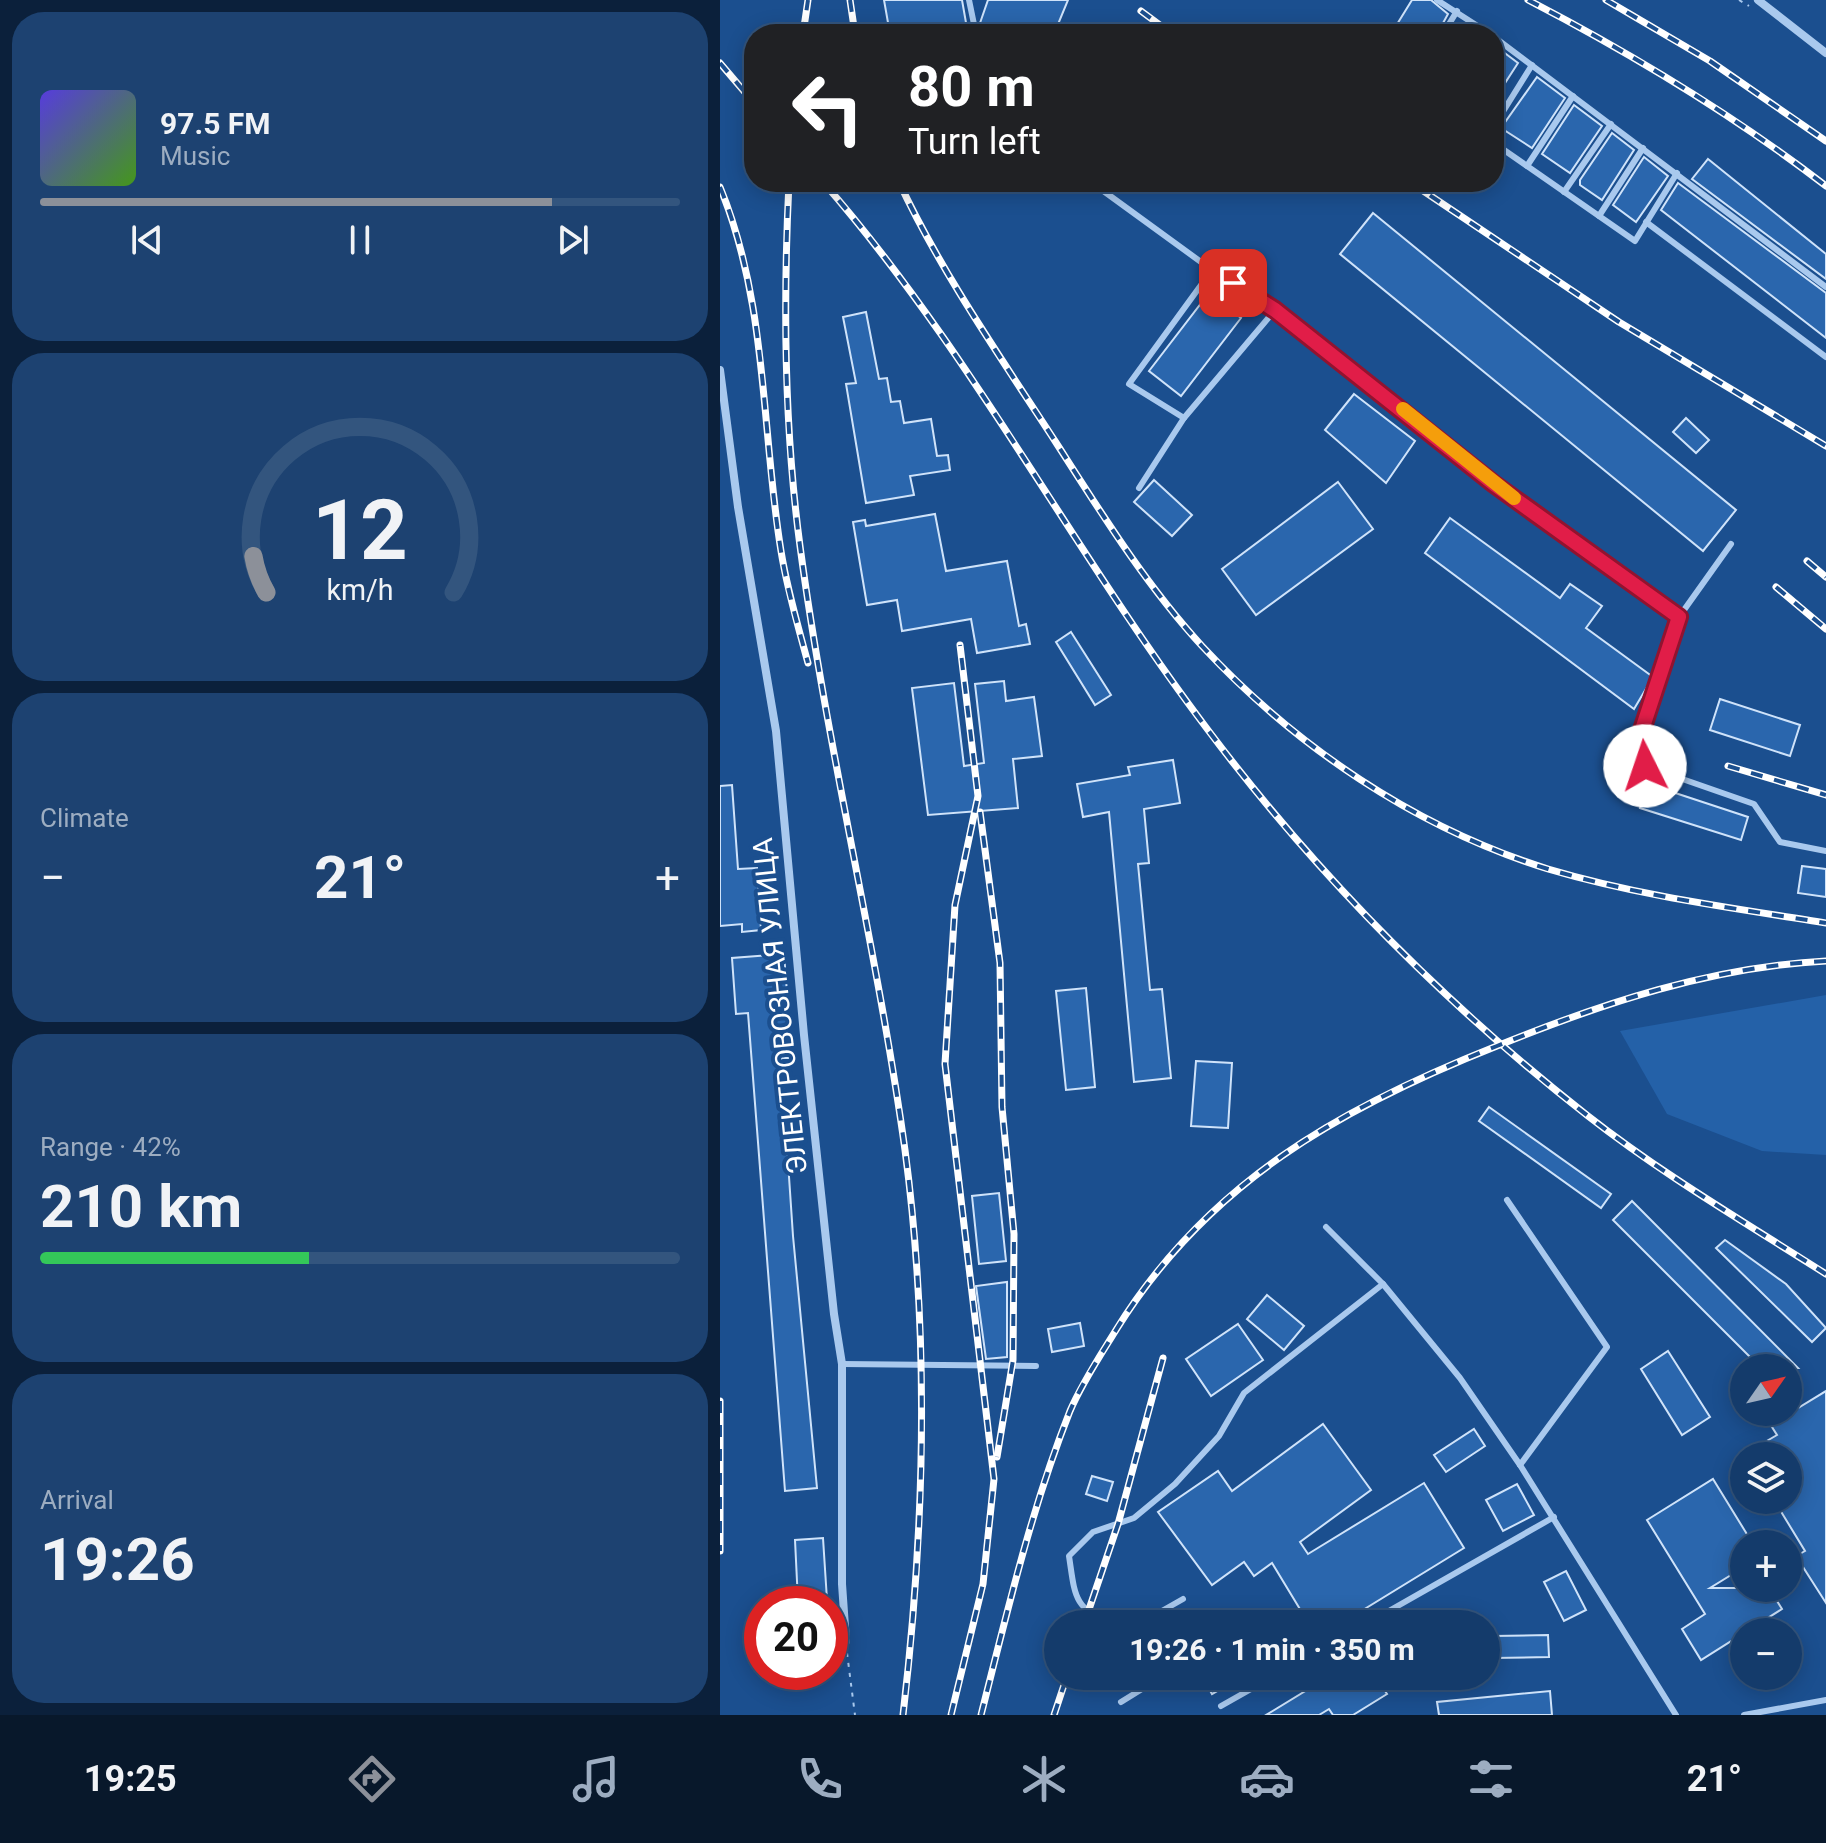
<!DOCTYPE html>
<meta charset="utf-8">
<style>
:root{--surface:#143b6b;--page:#1d4271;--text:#f1f3f6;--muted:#9dadc1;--line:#33557e;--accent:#8c9099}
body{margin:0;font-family:Roboto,sans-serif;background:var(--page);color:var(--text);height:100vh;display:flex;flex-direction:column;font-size:30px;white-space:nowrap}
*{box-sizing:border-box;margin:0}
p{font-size:26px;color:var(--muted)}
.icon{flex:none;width:44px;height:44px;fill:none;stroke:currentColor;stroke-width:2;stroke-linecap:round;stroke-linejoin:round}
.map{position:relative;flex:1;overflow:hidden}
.drawer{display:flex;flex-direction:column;gap:12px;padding:12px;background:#0b203b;width:720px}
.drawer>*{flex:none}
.hud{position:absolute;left:24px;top:24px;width:760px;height:168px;border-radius:32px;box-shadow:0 4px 20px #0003,0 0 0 2px var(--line);background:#202124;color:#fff;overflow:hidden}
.needle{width:52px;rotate:56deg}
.fabs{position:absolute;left:1010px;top:1354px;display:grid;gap:16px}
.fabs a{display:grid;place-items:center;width:72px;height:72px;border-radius:50%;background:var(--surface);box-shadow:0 4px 20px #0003,0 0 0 2px var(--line);font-size:40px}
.speed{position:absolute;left:24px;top:1586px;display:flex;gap:16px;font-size:40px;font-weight:700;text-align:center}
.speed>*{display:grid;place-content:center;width:104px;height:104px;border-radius:50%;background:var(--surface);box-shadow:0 4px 20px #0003,0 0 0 2px var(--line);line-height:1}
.speed .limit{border:12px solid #d22;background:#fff;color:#111}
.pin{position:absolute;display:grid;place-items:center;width:68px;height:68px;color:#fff;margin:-34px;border-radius:16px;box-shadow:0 4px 12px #0006}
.me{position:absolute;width:88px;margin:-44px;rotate:356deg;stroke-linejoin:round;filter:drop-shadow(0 0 6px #0008)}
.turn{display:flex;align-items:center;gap:28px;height:168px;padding:0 32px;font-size:36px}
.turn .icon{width:104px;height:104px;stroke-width:2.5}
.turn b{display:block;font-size:56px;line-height:68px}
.big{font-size:60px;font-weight:700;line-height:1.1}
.drawer .widget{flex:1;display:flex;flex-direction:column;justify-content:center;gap:12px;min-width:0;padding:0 28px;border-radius:32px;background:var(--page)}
.drawer .dial{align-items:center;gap:0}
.dial svg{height:208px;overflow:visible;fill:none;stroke:var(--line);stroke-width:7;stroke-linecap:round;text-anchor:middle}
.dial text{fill:var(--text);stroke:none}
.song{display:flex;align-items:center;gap:24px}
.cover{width:96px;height:96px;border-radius:12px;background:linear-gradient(135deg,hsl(250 70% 55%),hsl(100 70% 35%))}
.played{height:8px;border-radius:4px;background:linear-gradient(90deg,var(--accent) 80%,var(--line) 80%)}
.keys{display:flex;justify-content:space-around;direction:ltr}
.heat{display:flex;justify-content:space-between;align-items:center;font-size:44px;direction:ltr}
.charge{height:12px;border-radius:6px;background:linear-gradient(90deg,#34c759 42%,var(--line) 0)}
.trip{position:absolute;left:324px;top:1610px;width:456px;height:80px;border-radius:40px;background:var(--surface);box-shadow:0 4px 20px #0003,0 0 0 2px var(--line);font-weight:700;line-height:80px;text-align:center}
.dock{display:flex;height:128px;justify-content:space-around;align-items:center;background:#08182b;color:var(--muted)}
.dock .icon{width:56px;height:56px}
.dock .current{color:var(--accent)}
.dock b{font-size:36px;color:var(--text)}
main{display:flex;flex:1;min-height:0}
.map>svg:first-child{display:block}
.green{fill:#2461a8}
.building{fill:#2a66ad;stroke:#cfe3fa;stroke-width:2}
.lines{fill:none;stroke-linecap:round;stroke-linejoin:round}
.path{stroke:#a9c9ee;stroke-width:2;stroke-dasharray:4 6;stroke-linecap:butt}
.service{stroke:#a9c9ee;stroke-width:6}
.minor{stroke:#a9c9ee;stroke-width:8}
.rail-casing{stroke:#fff;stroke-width:7}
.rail{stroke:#1b4f8f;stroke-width:4;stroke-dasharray:12;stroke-linecap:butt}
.route-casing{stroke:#92132f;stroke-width:20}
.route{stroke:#e11d48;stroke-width:14}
.slow{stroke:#f59e0b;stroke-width:14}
.labels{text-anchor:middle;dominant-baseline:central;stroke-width:8;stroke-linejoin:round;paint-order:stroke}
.street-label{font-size:28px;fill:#fff;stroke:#1b4f8f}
</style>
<main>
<section class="drawer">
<div class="widget">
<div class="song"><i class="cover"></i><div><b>97.5 FM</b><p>Music</p></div></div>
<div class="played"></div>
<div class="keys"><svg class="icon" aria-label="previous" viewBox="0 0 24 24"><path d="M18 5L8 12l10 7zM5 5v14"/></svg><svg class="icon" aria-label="pause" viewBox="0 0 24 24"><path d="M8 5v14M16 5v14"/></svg><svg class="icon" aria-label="next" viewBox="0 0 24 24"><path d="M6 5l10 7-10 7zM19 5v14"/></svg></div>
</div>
<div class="widget dial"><svg viewBox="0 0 100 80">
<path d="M14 69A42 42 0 1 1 86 69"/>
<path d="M14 69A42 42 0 0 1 9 55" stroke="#8c9099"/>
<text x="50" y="56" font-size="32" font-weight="700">12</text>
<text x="50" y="72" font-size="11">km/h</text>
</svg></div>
<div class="widget"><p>Climate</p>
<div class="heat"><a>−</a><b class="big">21°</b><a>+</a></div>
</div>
<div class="widget"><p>Range · 42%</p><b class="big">210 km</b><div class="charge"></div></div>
<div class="widget"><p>Arrival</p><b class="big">19:26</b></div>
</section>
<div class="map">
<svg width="1106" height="1715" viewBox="0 0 1106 1715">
<rect width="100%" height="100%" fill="#1b4f8f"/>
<path class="green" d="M1106,995V1155L1042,1151L947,1114L900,1031Z"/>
<g class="building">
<path d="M164,0H242L248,34H170Z"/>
<path d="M268,0H348L334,34H262L260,23Z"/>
<path d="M692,0H711L728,14L717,34H671Z"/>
<path d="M774,45L798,63L774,100Z"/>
<path d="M817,77L845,98L812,148L781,128Z"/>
<path d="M854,105L882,126L850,173L822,154Z"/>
<path d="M892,133L914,150L882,200L860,185V180Z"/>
<path d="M924,157L948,176L916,222L893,205Z"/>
<path d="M988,159L1106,254V279L972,179Z"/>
<path d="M958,183L1106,293V338L941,210Z"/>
<path d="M653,213L1016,510L983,551L620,254Z"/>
<path d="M489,293L521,318L461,396L429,371Z"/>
<path d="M146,312L159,379L167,378L171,402L180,401L184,423L211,419L217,456L228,455L230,470L190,476L194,495L146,503L126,384L136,383L123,317Z"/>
<path d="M634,394L695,441L666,483L605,430Z"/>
<path d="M966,418L989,440L976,453L953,432Z"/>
<path d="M434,480L472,515L452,536L414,502Z"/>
<path d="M618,482L653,529L536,615L502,569Z"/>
<path d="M215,514L226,571L287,561L299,626L306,624L310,644L257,653L251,619L182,631L177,600L147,605L133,522L145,520L146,526Z"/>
<path d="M730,518L840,598L850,584L882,606L866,628L933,677L914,709L705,553Z"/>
<path d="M351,632L391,695L375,705L336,642Z"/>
<path d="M284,681L286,701L314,697L322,756L293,759L298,808L208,815L192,688L234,683L244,766L264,763L255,684Z"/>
<path d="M1000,699L1080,725L1070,756L990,730Z"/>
<path d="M453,760L460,803L424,809L429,863L418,864L430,990L442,989L451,1078L414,1082L389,812L363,817L357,784L410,775L408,767Z"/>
<path d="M928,784L1028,817L1021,840L920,808Z"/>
<path d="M12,785L18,869L37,868L41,930L22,932V924L0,926V786Z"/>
<path d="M1082,866L1106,869V897L1078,893Z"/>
<path d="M64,954L72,1058H61L73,1236L97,1488L65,1491L28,1013L16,1014L12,958Z"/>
<path d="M366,988L375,1087L346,1090L336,991Z"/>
<path d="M476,1061L512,1063L508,1128L471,1126Z"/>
<path d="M769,1107L891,1194L881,1208L759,1121Z"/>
<path d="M279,1193L286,1261L259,1264L252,1196Z"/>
<path d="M912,1201L1078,1368H1041L893,1220Z"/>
<path d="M1005,1240L1066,1284L1106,1328L1092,1342L996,1248Z"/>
<path d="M287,1282V1357L266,1359L256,1286Z"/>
<path d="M547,1295L584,1326L564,1350L527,1319Z"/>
<path d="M360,1323L364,1346L332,1352L328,1329Z"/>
<path d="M518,1324L543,1360L491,1396L466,1359Z"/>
<path d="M948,1351L990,1417L962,1435L921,1369Z"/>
<path d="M1106,1391V1603L1076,1556L1085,1551L1054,1500H1068V1456H1021L1057,1435L1045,1416L1052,1412H1062L1065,1416Z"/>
<path d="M603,1424L651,1490L580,1542L588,1554L704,1483L744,1548L620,1624H589L552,1563L534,1576L524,1562L492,1585L438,1512L498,1471L512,1491Z"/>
<path d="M754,1429L765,1446L726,1472L714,1455Z"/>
<path d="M372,1476L393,1482L387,1501L366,1494Z"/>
<path d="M993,1479L1033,1544H1024V1567L990,1588H1049L1062,1609L981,1660L962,1629L985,1614L927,1520Z"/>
<path d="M797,1484L814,1515L783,1531L766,1500Z"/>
<path d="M103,1538L107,1600L78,1602L75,1540Z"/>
<path d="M846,1571L866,1610L844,1621L824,1582Z"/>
<path d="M828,1635L829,1657L773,1658V1636Z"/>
<path d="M482,1676H523L492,1694Z"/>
<path d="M610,1676H619L626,1686L643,1676H655L667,1694L633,1715H613L609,1709L599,1715H546Z"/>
<path d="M830,1691L832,1715H719L717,1702Z"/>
</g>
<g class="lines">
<g class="path">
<path d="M1019,0L1029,6"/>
<path d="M127,1653L135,1715"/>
</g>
<g class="service">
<path d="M249,0L256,34"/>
<path d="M717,0L770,34"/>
<path d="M723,34L737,11"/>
<path d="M774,37L1106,287"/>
<path d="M774,126L812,65"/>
<path d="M774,143L915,241L957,173"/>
<path d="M807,166L853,96"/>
<path d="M371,182L492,270L555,310L774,484L959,617"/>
<path d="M844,192L891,124"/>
<path d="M879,216L923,148"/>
<path d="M926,222L1106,357"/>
<path d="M464,418L409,384L492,270"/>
<path d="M419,488L464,418L555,310"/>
<path d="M1011,544L959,617L917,745L925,766L1034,804L1060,842L1106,851"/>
<path d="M787,1200L887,1347L800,1465"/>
<path d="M606,1227L663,1284"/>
<path d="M122,1364L316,1366"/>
<path d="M391,1624C353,1608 355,1595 349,1556L373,1532L414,1518L455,1484L499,1436L524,1393L663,1284L740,1378L800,1465L956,1715"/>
<path d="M407,1624L426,1620L463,1599"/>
<path d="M527,1624L547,1612L555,1624"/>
<path d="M646,1624L834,1517"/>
<path d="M401,1702L443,1676"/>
<path d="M501,1706L554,1676"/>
<path d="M1024,1715L1106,1700"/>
</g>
<g class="minor">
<path d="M1038,0L1106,53"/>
<path d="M0,370L18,507L56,731L84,1035L114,1314L122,1364V1584L126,1641"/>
</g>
<g class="rail-casing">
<g id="rail">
<path d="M130,0L135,34"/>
<path d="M808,0C912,54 1012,114 1106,186"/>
<path d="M886,0L990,61L1106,141"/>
<path d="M421,11L452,34"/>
<path d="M83,34L88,0"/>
<path d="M0,63L34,103"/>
<path d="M69,182C63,303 64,426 80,546C107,749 157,948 185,1150C210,1338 205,1527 183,1715"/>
<path d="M103,182C251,351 353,552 488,730C597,875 725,1004 868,1116C942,1174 1026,1223 1106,1274"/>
<path d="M179,182C221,272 281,358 335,441C380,511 425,584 482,646C575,746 696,828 828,869C919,896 1013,908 1106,923"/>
<path d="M690,182L899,322L1106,446"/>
<path d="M0,187C48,304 41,428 61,551C67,589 78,626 88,663"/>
<path d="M1087,561L1106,577"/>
<path d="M1056,587L1106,629"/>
<path d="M1008,766L1106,795"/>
<path d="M260,812L280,963L282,1107L294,1234L293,1360L277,1457"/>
<path d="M0,1401V1551"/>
<path d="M364,1624L398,1524L443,1358"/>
<path d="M231,1715L263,1584L274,1479L225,1064L235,905L258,796L240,645"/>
<path d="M261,1715C287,1613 311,1509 350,1411C362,1383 380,1356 396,1330C487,1183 620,1108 777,1046C883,1003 991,967 1106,961"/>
<path d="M334,1715L347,1676"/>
</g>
</g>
<use href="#rail" class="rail"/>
</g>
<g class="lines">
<g class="route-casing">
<path id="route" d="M513,283L555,310L774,484L959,617L917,745L925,766"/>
</g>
<use href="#route" class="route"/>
<path class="slow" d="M683,409L794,498"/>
</g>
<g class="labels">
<g class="street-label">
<text transform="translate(60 1006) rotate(-96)">ЭЛЕКТРОВОЗНАЯ УЛИЦА</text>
</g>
</g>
</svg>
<div class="fabs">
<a><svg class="needle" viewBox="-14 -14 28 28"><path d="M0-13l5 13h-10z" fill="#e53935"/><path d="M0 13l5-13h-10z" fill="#9dadc1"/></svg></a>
<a><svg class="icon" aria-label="layers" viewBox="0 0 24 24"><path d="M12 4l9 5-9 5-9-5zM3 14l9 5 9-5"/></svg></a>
<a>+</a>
<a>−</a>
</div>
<div class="speed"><div class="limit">20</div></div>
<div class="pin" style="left:513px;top:283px;background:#d93025"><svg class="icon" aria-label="arrive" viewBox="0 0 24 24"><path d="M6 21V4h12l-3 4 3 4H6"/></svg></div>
<svg class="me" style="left:925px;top:766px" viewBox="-20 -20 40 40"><circle r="19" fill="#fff"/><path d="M0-13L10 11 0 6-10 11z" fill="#e11d48"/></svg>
<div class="trip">19:26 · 1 min · 350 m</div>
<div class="hud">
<div class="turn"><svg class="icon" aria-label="left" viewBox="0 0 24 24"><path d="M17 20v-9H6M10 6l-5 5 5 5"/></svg><div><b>80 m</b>Turn left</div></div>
</div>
</div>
</main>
<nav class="dock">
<b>19:25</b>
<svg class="icon current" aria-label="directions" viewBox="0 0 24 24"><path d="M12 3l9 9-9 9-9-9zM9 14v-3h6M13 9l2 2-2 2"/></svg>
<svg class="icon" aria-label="music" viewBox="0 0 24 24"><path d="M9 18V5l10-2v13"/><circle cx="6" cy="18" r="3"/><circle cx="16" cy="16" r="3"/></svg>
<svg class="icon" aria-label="phone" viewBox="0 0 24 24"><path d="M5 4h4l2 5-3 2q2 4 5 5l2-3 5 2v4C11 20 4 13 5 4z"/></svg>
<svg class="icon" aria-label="climate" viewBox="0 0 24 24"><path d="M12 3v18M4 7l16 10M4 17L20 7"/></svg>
<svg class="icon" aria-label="car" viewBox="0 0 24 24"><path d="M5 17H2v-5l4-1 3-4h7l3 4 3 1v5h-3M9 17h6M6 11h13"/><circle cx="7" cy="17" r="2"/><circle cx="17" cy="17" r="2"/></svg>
<svg class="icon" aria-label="filters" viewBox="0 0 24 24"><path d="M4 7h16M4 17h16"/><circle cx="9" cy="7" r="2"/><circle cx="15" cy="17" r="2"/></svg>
<b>21°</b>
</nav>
